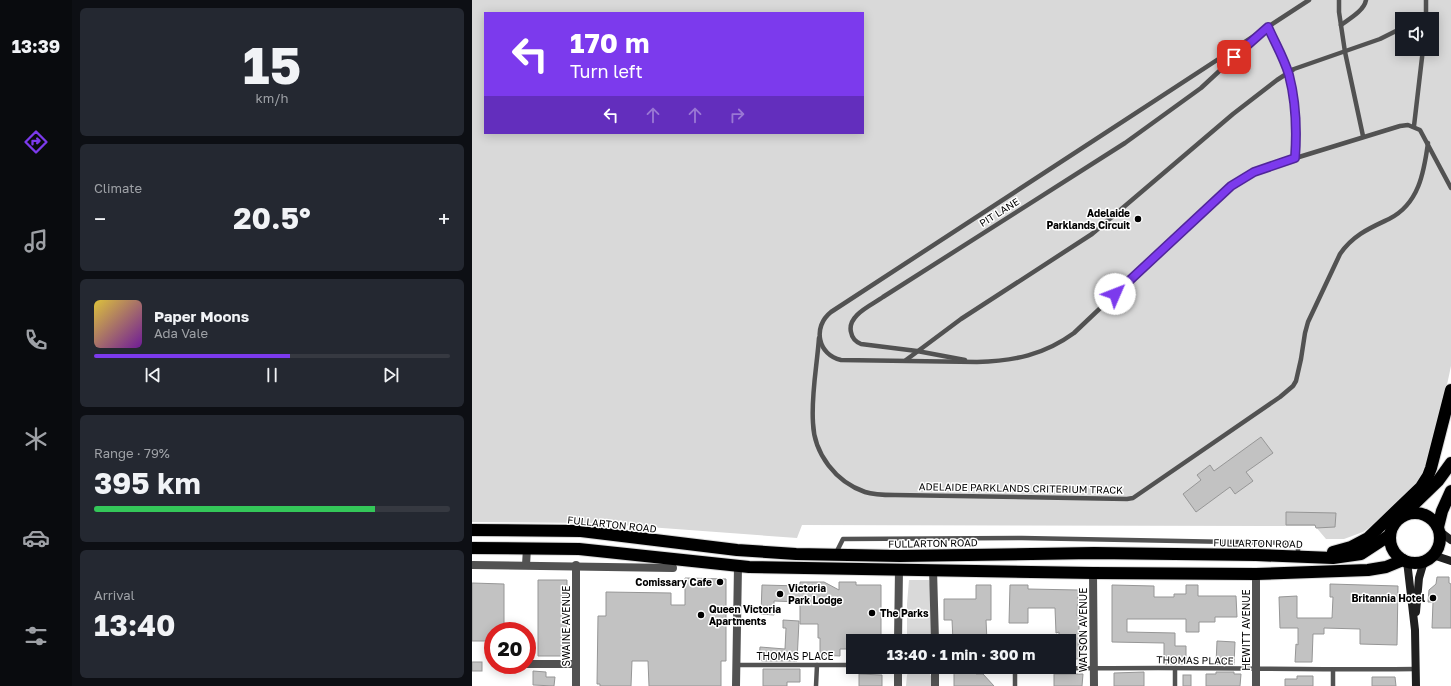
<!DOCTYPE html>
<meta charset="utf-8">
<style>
:root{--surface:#171b24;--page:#242831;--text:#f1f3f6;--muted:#9ea1a6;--line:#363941;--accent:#7c3aed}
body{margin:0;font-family:"Golos Text",sans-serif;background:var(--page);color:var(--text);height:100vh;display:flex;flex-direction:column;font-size:15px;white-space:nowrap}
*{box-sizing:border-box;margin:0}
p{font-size:13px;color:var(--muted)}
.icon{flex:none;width:22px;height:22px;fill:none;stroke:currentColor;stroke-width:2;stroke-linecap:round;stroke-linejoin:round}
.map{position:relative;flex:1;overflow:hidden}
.side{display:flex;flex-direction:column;gap:8px;padding:8px;background:#0d0f14;width:400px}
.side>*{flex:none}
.banner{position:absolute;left:12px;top:12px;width:380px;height:122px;border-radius:0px;box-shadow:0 2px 10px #0003;background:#7c3aed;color:#fff;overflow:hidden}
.fabs{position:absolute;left:923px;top:12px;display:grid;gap:8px}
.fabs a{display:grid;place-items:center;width:44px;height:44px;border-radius:0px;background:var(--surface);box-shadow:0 2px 10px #0003;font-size:20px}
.speed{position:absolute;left:12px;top:622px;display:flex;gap:8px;font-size:20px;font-weight:700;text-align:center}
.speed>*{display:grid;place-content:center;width:52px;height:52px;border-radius:50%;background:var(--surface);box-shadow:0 2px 10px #0003;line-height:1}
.speed .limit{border:6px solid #d22;background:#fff;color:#111}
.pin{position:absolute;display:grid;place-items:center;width:34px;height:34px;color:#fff;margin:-17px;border-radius:8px;box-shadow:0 2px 6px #0006}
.me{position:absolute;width:44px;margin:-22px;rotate:46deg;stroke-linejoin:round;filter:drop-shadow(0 0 3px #0008)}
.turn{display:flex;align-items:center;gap:14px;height:84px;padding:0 20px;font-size:18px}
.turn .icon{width:52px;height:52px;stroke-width:2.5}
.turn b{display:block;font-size:28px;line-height:34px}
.lanes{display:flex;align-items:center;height:38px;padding:0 20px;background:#0003;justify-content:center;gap:20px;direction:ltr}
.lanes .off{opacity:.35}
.big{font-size:30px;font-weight:700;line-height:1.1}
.side .card{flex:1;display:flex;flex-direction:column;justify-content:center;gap:6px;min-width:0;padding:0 14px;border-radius:6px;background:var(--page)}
.side .dial{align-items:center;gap:0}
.dial b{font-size:52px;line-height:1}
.song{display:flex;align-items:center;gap:12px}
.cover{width:48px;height:48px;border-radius:6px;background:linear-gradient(135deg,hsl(50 70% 55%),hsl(280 70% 35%))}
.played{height:4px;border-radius:2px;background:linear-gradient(90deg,var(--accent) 55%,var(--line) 55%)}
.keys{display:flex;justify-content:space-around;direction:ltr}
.heat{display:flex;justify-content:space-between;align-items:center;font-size:22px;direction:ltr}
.charge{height:6px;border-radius:3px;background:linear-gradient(90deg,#34c759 79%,var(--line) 0)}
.trip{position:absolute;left:374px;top:634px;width:230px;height:40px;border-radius:0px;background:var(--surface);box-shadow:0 2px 10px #0003;font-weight:700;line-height:40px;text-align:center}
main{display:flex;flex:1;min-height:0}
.tab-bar{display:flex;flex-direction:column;width:72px;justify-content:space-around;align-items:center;background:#090b0e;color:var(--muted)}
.tab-bar .icon{width:28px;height:28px}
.tab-bar .current{color:var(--accent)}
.tab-bar b{font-size:18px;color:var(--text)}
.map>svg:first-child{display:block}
.green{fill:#d9d9d9;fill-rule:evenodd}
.building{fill:#c2c2c2;stroke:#969696}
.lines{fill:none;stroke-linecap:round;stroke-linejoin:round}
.highway-casing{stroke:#dbdbdb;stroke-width:14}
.lane{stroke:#525252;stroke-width:4.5}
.street{stroke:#525252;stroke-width:8}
.secondary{stroke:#1f1f1f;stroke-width:8}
.highway{stroke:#000;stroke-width:12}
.route-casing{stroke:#51269a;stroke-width:10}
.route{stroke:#7c3aed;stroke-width:7}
.poi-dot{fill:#000;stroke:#fff;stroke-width:1.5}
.labels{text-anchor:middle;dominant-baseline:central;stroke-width:3;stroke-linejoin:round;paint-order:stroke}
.street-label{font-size:10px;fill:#000;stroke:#fff}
.poi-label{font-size:10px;font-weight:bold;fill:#000;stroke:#fff;text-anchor:end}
</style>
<main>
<nav class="tab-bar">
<b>13:39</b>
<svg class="icon current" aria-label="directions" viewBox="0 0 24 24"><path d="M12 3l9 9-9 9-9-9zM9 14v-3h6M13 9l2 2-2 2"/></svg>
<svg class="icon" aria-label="music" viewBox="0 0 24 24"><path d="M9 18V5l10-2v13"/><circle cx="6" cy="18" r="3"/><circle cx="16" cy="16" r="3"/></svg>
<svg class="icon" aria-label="phone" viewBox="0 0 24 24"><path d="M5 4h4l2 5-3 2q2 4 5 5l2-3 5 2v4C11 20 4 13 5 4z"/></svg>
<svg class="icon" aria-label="climate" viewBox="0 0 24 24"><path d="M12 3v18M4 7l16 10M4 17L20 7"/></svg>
<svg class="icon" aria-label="car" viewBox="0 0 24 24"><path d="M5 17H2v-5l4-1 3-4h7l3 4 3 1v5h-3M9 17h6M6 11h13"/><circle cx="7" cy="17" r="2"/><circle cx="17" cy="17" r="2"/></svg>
<svg class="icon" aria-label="filters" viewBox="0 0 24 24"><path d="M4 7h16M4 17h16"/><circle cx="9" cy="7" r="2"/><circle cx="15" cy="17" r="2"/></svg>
</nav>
<section class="side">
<div class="card dial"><b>15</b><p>km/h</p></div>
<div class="card"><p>Climate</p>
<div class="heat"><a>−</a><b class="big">20.5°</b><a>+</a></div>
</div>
<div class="card">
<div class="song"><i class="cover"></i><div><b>Paper Moons</b><p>Ada Vale</p></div></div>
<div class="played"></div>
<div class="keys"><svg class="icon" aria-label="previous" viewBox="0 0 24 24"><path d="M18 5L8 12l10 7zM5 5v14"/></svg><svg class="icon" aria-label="pause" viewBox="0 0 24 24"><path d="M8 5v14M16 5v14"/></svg><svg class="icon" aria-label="next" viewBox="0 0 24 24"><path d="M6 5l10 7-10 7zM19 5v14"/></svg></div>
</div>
<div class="card"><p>Range · 79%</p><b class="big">395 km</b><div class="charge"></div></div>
<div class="card"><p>Arrival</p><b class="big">13:40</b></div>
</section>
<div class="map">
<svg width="979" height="686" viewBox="0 0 979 686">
<rect width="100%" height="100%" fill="#fff"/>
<g class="green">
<path d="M0,0H979V366L967,422L953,475L905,522L891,532L872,539H854L843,526L330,525L325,538L122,523L0,522ZM13,13H391V133H13ZM930,19H960V49H930Z"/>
<path d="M437,580H457L459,590V641H435V604Z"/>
<path d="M437,671H456L459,676V686H434L435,675Z"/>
</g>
<g class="building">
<path d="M789,437L801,453L774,472L781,481L763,494L758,487L724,512L711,494L729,480L725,475L738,465L742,471Z"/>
<path d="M814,512L864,513L863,527L844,528L843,525H814Z"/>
<path d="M965,577H977V583L979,584V628H960L961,602H956L957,590L964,584Z"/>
<path d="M213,578L254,579V661H249V686H177L176,661H160L159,686H128V684H125L126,616H134V592L199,593V605H213Z"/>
<path d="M66,580H95L94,656H66Z"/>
<path d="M328,582H352L367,590V582H384V585H409V641H381V649H368V656L348,655V638H346V624H328V602L302,601V615L289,614L290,585L328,586Z"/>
<path d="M0,583L32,584V631H21V641H0Z"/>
<path d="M858,584L926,586L925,645L888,644V629L852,628V634H841L840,662H823L824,644L826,645V628H808L807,597L825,596V618H860L861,597H858Z"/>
<path d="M504,585H519V620H514L515,641H481L480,620H472V599H504Z"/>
<path d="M538,585H556V589L606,590L605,616H607V659H597V641H587V632L584,633L583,608H556V623H537Z"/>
<path d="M640,585L682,586V597H702V594H714V585H726V596H764L765,617H743V622H727V632H714V619H655V632L703,633V646H714V658H716V664H692V643L640,642Z"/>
<path d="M311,620L327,621L325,661H291L287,660L288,647L313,649L314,628H311Z"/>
<path d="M745,641L763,642L762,665L744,664Z"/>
<rect x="0" y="662" width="10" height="9"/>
<path d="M291,669H328V682H315V686H291Z"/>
<path d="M61,671L74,672V677H83L82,686L61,685Z"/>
<path d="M482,672H504V674H511L522,686H482Z"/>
<path d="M672,672V686H642V673Z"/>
<path d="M744,672H762V674H769L768,686H734V674H744Z"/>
<path d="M387,674L410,675V686H387Z"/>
<path d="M582,674H611L610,686H582Z"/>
<rect x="711" y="675" width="8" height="11"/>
<path d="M825,676H841V686H813V679H825Z"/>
<path d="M900,677H923L924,686H900Z"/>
</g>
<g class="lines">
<g class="highway-casing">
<g id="highway">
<path d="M937,509L966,481L979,463"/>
<circle cx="943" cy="538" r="25"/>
<path d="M966,527L970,511L979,491"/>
<path d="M0,530L109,531L265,550L324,554L428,556L622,553L784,555L861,558L889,554L918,535"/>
<path d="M0,548L107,549L277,567L621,573L784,574L896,570L914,567L931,560"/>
<path d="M861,552L879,547L896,538L949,487L956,476L959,468L979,390"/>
</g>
</g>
<g class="lane">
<path d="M837,0L359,312C340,327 346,355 369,360L505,362C542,361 572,355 602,333L752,191C767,180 783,172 801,165L928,126L936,125L948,130L979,188"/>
<path d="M867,0V12L873,52L891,136"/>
<path d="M954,0V19"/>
<path d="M947,19L954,15"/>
<path d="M869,25C877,19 892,11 894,0"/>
<path d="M796,27C803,43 812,58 817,75C824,102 825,131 823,158"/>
<path d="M942,126L951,49"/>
<path d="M347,338C345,366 339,395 341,423C342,454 364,482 393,492C402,495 413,495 423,495L655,499L661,498L808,397L821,386L824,381L829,359L833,333L836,322L868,254C881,235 898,228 917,219C947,204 952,172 956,143"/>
<path d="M434,360L489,319L620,234L761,114L805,80L822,69L908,39L930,28"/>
<path d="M493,360L445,351L389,344C384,342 380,338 379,332C375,315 400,305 411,297L653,143L729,88L784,37"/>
<path d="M364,553L371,539L550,538L820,543L826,548V556"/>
<path d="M265,665H381"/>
<path d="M501,667C562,669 624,668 686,668C772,668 858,670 944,669"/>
<path d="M703,668V686"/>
<path d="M344,686L345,665"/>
<path d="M543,686V668"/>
<path d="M861,686V670"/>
</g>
<g class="street">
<path d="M0,565L201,568"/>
<path d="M54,565L55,548"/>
<path d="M461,569L463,641"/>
<path d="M621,573L622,686"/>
<path d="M426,641L427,569"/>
<path d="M55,664H104"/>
<path d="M426,667V686"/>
<path d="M104,686V565"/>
<path d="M264,686L266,566"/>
<path d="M463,686V667"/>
<path d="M784,686V574"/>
</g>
<g class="secondary">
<path d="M967,531L979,540"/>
<path d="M961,555L979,561"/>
<path d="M935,561L943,630L944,686"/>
<path d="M944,612L947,578L952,561"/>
</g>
<use href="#highway" class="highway"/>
</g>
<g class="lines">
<g class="route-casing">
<path id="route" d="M643,294L759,186L782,172L823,158C825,131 824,102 817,75C812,58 803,43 796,27L762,57"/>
</g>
<use href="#route" class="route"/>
</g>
<g class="poi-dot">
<circle cx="666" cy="219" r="4"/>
<circle cx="248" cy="582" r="4"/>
<circle cx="308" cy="594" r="4"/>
<circle cx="961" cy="598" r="4"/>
<circle cx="400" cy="613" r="4"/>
<circle cx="229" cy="615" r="4"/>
</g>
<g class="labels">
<g class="street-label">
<text transform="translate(527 212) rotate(-32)">PIT LANE</text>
<text transform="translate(549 488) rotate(1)">ADELAIDE PARKLANDS CRITERIUM TRACK</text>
<text transform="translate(140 524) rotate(6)">FULLARTON ROAD</text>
<text transform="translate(461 543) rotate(-1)">FULLARTON ROAD</text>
<text transform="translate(786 543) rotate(1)">FULLARTON ROAD</text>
<text transform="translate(94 626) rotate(-90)">SWAINE AVENUE</text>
<text transform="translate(611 630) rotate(-90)">WATSON AVENUE</text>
<text transform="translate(774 630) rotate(-90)">HEWITT AVENUE</text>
<text x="323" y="656">THOMAS PLACE</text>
<text transform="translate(723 660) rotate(1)">THOMAS PLACE</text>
</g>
<g class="poi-label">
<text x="658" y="213">Adelaide<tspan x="658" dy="12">Parklands Circuit</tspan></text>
<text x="240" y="582">Comissary Cafe</text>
<text x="316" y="588" text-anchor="start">Victoria<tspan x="316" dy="12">Park Lodge</tspan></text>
<text x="953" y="598">Britannia Hotel</text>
<text x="237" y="609" text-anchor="start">Queen Victoria<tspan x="237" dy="12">Apartments</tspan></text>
<text x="408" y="613" text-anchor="start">The Parks</text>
</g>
</g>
</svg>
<div class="fabs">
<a><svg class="icon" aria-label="sound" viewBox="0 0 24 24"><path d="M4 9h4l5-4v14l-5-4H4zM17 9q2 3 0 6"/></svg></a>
</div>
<div class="speed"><div class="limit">20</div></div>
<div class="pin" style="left:762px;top:57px;background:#d93025"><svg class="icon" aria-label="arrive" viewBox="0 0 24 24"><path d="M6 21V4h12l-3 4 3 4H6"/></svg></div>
<svg class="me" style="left:643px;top:294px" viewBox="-20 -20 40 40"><circle r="19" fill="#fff"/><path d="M0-13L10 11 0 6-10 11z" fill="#7c3aed"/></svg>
<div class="trip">13:40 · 1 min · 300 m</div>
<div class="banner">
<div class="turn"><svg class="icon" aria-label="left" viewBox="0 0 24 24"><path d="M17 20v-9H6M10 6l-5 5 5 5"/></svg><div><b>170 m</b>Turn left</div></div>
<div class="lanes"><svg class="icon" aria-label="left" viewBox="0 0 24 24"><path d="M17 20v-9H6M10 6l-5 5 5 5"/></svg><svg class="icon off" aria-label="ahead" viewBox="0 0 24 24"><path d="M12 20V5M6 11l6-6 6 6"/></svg><svg class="icon off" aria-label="ahead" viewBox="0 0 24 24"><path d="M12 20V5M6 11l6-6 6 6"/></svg><svg class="icon off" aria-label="right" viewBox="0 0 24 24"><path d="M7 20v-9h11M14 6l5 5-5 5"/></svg></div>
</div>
</div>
</main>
